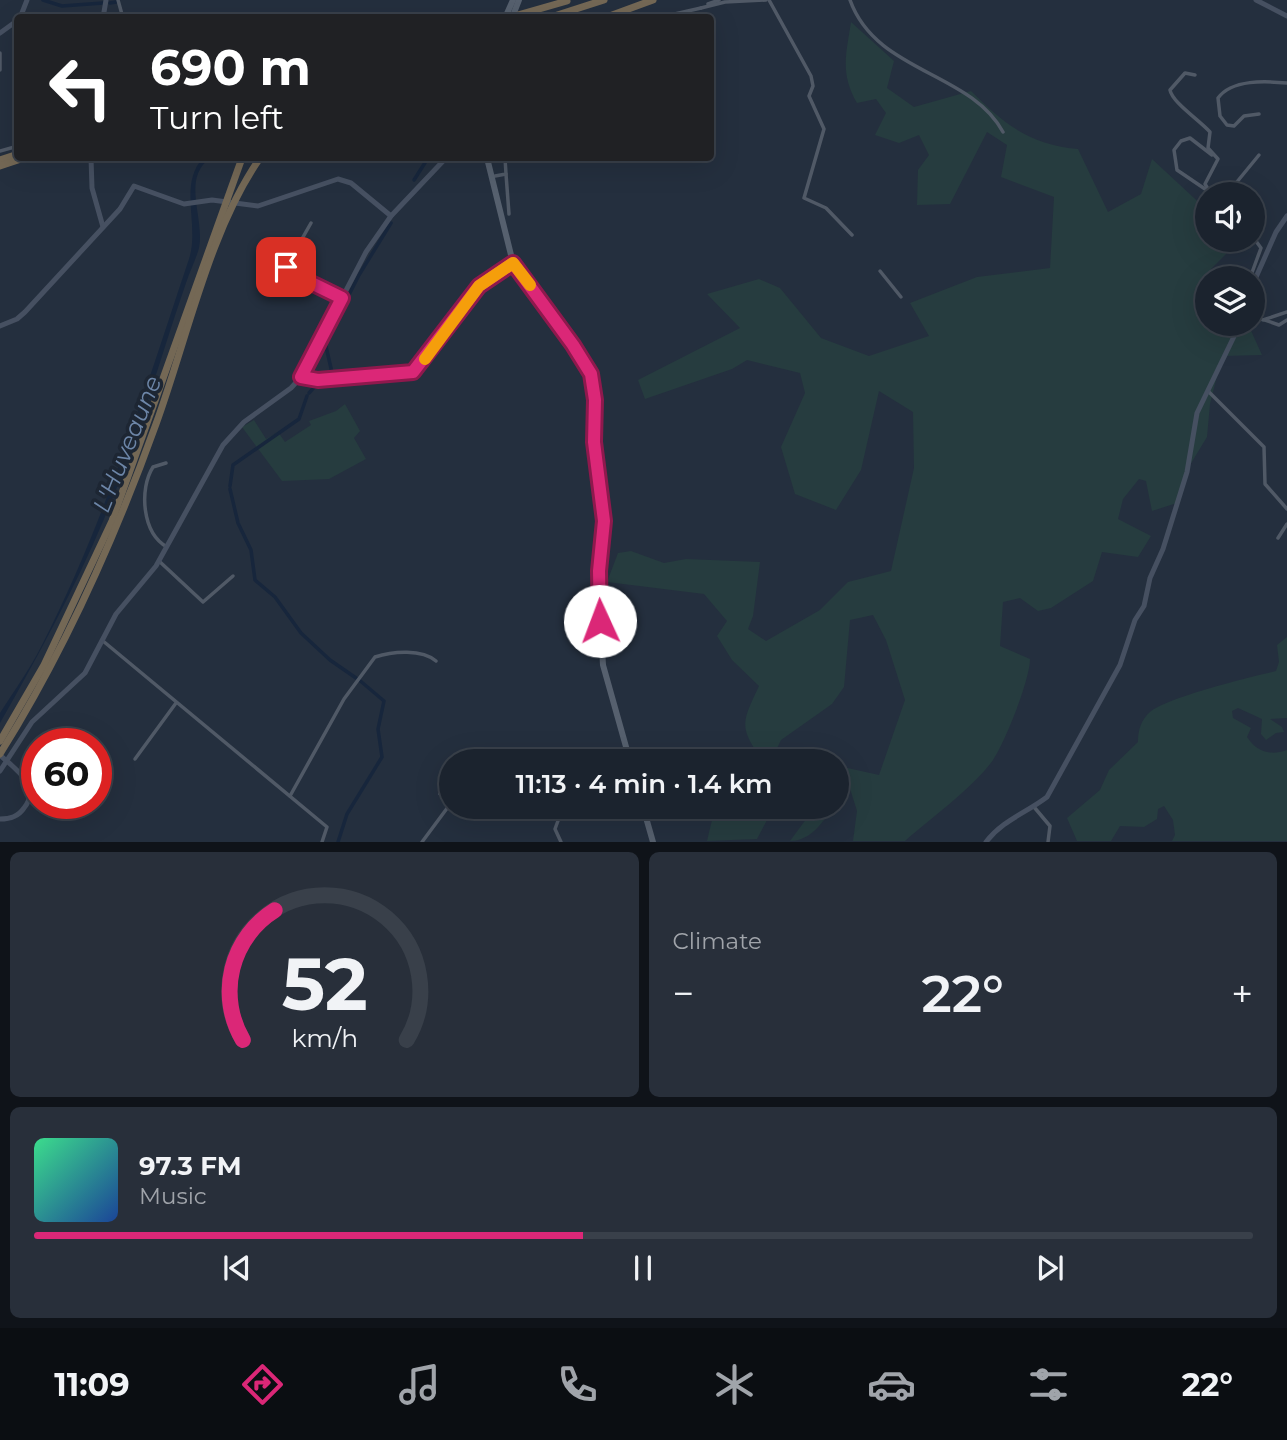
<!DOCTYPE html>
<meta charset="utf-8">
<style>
:root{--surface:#1b232e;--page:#282f3a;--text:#f1f3f6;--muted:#a0a4aa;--line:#39404a;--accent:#db2777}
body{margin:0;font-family:Montserrat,sans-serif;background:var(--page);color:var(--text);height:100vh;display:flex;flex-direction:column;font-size:26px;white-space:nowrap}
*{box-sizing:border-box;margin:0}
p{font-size:23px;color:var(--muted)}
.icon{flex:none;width:38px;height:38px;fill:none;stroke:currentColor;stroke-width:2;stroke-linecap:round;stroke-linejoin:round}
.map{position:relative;height:842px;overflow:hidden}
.sheet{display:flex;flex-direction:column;gap:10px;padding:10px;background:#0f1319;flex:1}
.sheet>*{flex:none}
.hud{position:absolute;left:14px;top:14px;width:700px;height:147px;border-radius:7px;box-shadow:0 7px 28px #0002,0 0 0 2px var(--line);background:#202124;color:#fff;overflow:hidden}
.fabs{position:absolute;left:1195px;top:182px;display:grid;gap:14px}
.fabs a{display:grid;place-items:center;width:70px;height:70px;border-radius:50%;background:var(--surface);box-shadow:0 7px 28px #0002,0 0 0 2px var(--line);font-size:35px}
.speed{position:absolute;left:21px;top:728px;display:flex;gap:14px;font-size:35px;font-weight:700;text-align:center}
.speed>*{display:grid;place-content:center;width:91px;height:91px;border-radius:50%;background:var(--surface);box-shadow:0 7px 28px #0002,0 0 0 2px var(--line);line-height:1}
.speed .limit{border:10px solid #d22;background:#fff;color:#111}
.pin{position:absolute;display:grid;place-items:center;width:60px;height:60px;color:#fff;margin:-30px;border-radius:14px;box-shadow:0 4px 10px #0006}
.me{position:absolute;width:77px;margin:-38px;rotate:358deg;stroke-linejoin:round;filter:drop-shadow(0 0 5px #0008)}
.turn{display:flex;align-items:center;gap:24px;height:147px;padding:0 21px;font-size:32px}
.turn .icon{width:91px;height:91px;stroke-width:2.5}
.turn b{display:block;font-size:49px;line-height:60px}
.big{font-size:52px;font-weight:600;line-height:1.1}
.sheet .tile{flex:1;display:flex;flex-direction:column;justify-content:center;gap:10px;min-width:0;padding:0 24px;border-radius:10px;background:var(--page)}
.sheet .dial{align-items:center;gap:0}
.dial svg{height:182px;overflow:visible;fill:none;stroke:var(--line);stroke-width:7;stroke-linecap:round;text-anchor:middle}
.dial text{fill:var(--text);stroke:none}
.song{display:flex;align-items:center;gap:21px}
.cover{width:84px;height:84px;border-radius:10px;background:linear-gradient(135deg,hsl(150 70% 55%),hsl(220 70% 35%))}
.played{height:7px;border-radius:4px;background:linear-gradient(90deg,var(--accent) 45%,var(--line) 45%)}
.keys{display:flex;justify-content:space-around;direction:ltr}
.heat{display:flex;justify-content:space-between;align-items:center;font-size:38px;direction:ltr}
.sheet .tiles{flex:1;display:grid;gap:10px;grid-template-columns:1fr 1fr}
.tile:last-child{grid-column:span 2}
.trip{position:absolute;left:439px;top:749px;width:410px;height:70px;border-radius:35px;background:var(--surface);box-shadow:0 7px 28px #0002,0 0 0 2px var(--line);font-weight:600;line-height:70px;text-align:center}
.tab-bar{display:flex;height:112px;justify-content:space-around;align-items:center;background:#0b0e12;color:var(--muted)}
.tab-bar .icon{width:49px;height:49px}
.tab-bar .on{color:var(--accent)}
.tab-bar b{font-size:32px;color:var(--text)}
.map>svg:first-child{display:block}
.green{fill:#263c3f}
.water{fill:#17263c}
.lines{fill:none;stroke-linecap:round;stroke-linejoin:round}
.canal{stroke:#17263c;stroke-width:3.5}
.street{stroke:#505966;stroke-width:3.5}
.secondary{stroke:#465061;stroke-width:5}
.primary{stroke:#56606e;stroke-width:6}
.highway{stroke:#746855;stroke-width:7}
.route-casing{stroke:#8e194d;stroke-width:18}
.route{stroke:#db2777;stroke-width:12}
.slow{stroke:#f59e0b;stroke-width:12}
.labels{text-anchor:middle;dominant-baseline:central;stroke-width:7;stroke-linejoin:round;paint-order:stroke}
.water-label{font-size:24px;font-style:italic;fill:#6d86a8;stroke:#1d2633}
</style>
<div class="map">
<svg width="1287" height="842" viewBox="0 0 1287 842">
<rect width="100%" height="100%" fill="#242f3e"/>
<g class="green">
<path d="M851,22L894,61L887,88L914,107L971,91C1005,125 1029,144 1078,149L1108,212L1141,194L1152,159L1207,210L1208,240H1229L1226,254L1210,270V278H1208V324H1248L1262,355L1222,356L1210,404L1207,437L1190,465L1180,502L1152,511L1146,481L1139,479L1123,499L1118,519L1151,536L1138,557L1102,552L1093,581L1051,608L1038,611L1020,598L1003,602L1000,646L1030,659C1030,680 1005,742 993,760C974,787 930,819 905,841H853L857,811L847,779L837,797V776L843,767L879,775L905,700L886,640L873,615L850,620L844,687L832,704L781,740L771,761H763C738,727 742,722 759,686L732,660L717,636L727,621L704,594L607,582L618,553L631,551L664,563L686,559L760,562L753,616L748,629L766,641L820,610L848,582L891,571L914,468L913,412L879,391L861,470L836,510L795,494L781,447L805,393L800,373L747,360L732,369L645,399L638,380L740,328L707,294L759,279L780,288L821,338L869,356L929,336L910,303L977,277L1050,268L1054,197L1001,177L1007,145L987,132L950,204L917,205L918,170L929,155L919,135L899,143L875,135L886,113L876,99L857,103C840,73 846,55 851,22Z"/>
<path d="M345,404L360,431L354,438L366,459L329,479L282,481L242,427L254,420L266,439L278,432L285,442L311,425L309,421L336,411Z"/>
<path d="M1287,637V718L1270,719L1282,727L1284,732L1276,733L1266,740L1261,734L1262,719L1238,708L1232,711L1233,718L1251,728L1247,737C1257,752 1270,756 1287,750V841H1172L1175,835L1173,820L1164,806L1158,809L1157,819L1144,827L1120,826L1111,841H1077L1067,818L1100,790L1109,770L1138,742C1138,730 1141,720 1150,712C1168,697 1250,677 1276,671L1279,662L1277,645Z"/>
<path d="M715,807H774L757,839L707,841Z"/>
<path d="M815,807H832C824,822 810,841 790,841Z"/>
</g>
<path class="water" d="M203,158H210C181,180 205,217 199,248C196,259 190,271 186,283C159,361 137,443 104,519C74,590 38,656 0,723V713C14,691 30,669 42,645C105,522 145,390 189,259C200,225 178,185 203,158Z"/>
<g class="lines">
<g class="canal">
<path d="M43,0L62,6L103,3"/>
<path d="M110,3L116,2"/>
<path d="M414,180L428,158"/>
<path d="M333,377L325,342L359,275L391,223"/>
<path d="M309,393L317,384L334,382"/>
<path d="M230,486L233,465L299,419L307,396"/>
<path d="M230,489L238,523L251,550L255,580L275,597L301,633L330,660L356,678"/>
<path d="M338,842L347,814L382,757L378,729L384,701L358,679"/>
</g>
<g class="street">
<path d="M118,0L123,18"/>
<path d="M769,0L811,76L813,86L809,96L824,129L804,198L826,208L852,235"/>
<path d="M850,0C876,73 970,71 1003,132"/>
<path d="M708,4L719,0"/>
<path d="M701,8L725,2L766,0"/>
<path d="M657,18L701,8"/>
<path d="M0,53V70"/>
<path d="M1195,75L1185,73L1170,90C1172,102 1199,120 1210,132L1208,148L1218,159L1205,184L1211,194"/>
<path d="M1259,114L1244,116L1234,126L1227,125L1220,116L1218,98C1232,79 1266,81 1287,83"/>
<path d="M0,151L18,146"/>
<path d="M506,174L509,214"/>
<path d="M495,176L506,174L505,158"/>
<path d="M1208,191L1177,170L1174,150L1181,141L1190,138L1212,155"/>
<path d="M1227,194L1259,155"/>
<path d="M311,223L286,267L297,276L342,298"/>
<path d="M880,271L901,297"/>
<path d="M1250,278L1261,248L1253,237"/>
<path d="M1253,316L1263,320L1287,312"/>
<path d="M1265,320L1279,325L1287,320"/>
<path d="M301,377L318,380L413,372L479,286L513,263"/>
<path d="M1208,391L1264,447L1265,484L1287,509"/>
<path d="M166,463L153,467C139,489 142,533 167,547"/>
<path d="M1278,538L1287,524"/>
<path d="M159,561L203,602L233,576"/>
<path d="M103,641L327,827L322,842"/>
<path d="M135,759L176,703"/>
<path d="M290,796L344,699L375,657C393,651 422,649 436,661"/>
<path d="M551,807L559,818L555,829L561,842"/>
<path d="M1034,807L1050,826L1048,842"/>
<path d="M422,842L448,807L447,800L440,794L452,780"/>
</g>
<g class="secondary">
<path d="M1256,0L1287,16"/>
<path d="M20,18L27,0"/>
<path d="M103,18L106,0"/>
<path d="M0,33L18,20"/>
<path d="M91,158L92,188L103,227"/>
<path d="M1253,284L1276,232L1287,216"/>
<path d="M0,326L17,319L25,312L120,209L134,186L184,204L212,200L258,206L338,179L351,183L391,216"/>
<path d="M0,755C15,769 42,786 24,808C18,817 10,819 0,819"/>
<path d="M0,771L32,722L85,673L116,614L156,566L223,445L244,422L291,388L301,377L366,252L391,216L446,158"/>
<path d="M986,842C1003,820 1026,813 1047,797L1120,665L1135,620L1144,606L1150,578L1163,549L1187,472L1197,413L1240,324"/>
</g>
<g class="primary">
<path d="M505,18L513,0"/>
<path d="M512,18L519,0"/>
<path d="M487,158L513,263L573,345L592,382L594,442L604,521L599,599L603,665L630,761"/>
<path d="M643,807L653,842"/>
</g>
<g class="highway">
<path d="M508,18L567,1"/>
<path d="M548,18L604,0"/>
<path d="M604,18L653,0"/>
<path d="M0,160L18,154"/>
<path d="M0,166L24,158"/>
<path d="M0,741L44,665L112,521L242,158"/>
<path d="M0,754C65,650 115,538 156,424C187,339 209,231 260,158"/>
</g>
</g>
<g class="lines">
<g class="route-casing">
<path id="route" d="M286,267L297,276L342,298L301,377L318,380L413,372L479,286L513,263L573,345L591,374L595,400L594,442L604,521L599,571L600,621"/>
</g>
<use href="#route" class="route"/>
<path class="slow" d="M425,359L479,286L513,263L530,285"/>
</g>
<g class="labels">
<g class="water-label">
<text transform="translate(127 444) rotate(-68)">L'Huveaune</text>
</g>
</g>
</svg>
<div class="fabs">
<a><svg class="icon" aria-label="sound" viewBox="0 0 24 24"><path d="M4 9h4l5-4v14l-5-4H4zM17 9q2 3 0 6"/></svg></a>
<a><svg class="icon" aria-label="layers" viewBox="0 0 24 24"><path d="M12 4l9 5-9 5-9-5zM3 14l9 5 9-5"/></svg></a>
</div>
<div class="speed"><div class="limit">60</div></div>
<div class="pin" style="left:286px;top:267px;background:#d93025"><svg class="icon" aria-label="arrive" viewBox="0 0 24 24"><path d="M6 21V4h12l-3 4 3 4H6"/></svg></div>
<svg class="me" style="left:600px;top:621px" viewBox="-20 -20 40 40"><circle r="19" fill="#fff"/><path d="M0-13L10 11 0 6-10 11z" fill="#db2777"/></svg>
<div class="trip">11:13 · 4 min · 1.4 km</div>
<div class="hud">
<div class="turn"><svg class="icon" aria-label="left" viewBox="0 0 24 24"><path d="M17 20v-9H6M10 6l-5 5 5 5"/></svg><div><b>690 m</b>Turn left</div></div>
</div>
</div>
<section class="sheet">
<div class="tiles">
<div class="tile dial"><svg viewBox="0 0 100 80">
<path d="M14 69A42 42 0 1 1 86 69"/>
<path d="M14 69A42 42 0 0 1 28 12" stroke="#db2777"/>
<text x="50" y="56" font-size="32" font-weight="700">52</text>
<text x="50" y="72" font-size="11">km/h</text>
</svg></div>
<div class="tile"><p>Climate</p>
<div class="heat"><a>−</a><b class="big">22°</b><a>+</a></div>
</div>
<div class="tile">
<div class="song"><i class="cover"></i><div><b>97.3 FM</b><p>Music</p></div></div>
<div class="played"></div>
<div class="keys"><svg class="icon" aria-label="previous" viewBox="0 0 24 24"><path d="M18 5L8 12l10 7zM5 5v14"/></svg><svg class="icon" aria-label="pause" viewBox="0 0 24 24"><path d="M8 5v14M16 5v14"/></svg><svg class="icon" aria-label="next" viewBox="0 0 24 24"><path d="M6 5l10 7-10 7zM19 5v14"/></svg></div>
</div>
</div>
</section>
<nav class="tab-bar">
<b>11:09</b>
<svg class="icon on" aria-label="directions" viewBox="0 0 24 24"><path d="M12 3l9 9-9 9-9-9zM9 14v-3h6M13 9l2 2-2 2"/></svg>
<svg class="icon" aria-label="music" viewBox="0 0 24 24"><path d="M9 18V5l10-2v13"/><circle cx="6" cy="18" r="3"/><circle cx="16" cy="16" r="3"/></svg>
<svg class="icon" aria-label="phone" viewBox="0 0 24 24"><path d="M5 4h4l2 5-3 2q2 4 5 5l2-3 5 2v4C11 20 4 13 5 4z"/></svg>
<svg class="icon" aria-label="climate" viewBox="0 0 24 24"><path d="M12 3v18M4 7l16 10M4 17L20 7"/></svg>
<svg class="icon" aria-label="car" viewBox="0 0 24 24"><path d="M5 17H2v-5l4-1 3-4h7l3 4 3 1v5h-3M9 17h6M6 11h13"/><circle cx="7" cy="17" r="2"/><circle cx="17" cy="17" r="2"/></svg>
<svg class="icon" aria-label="filters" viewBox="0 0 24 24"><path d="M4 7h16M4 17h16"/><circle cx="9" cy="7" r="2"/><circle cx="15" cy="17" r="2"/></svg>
<b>22°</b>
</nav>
